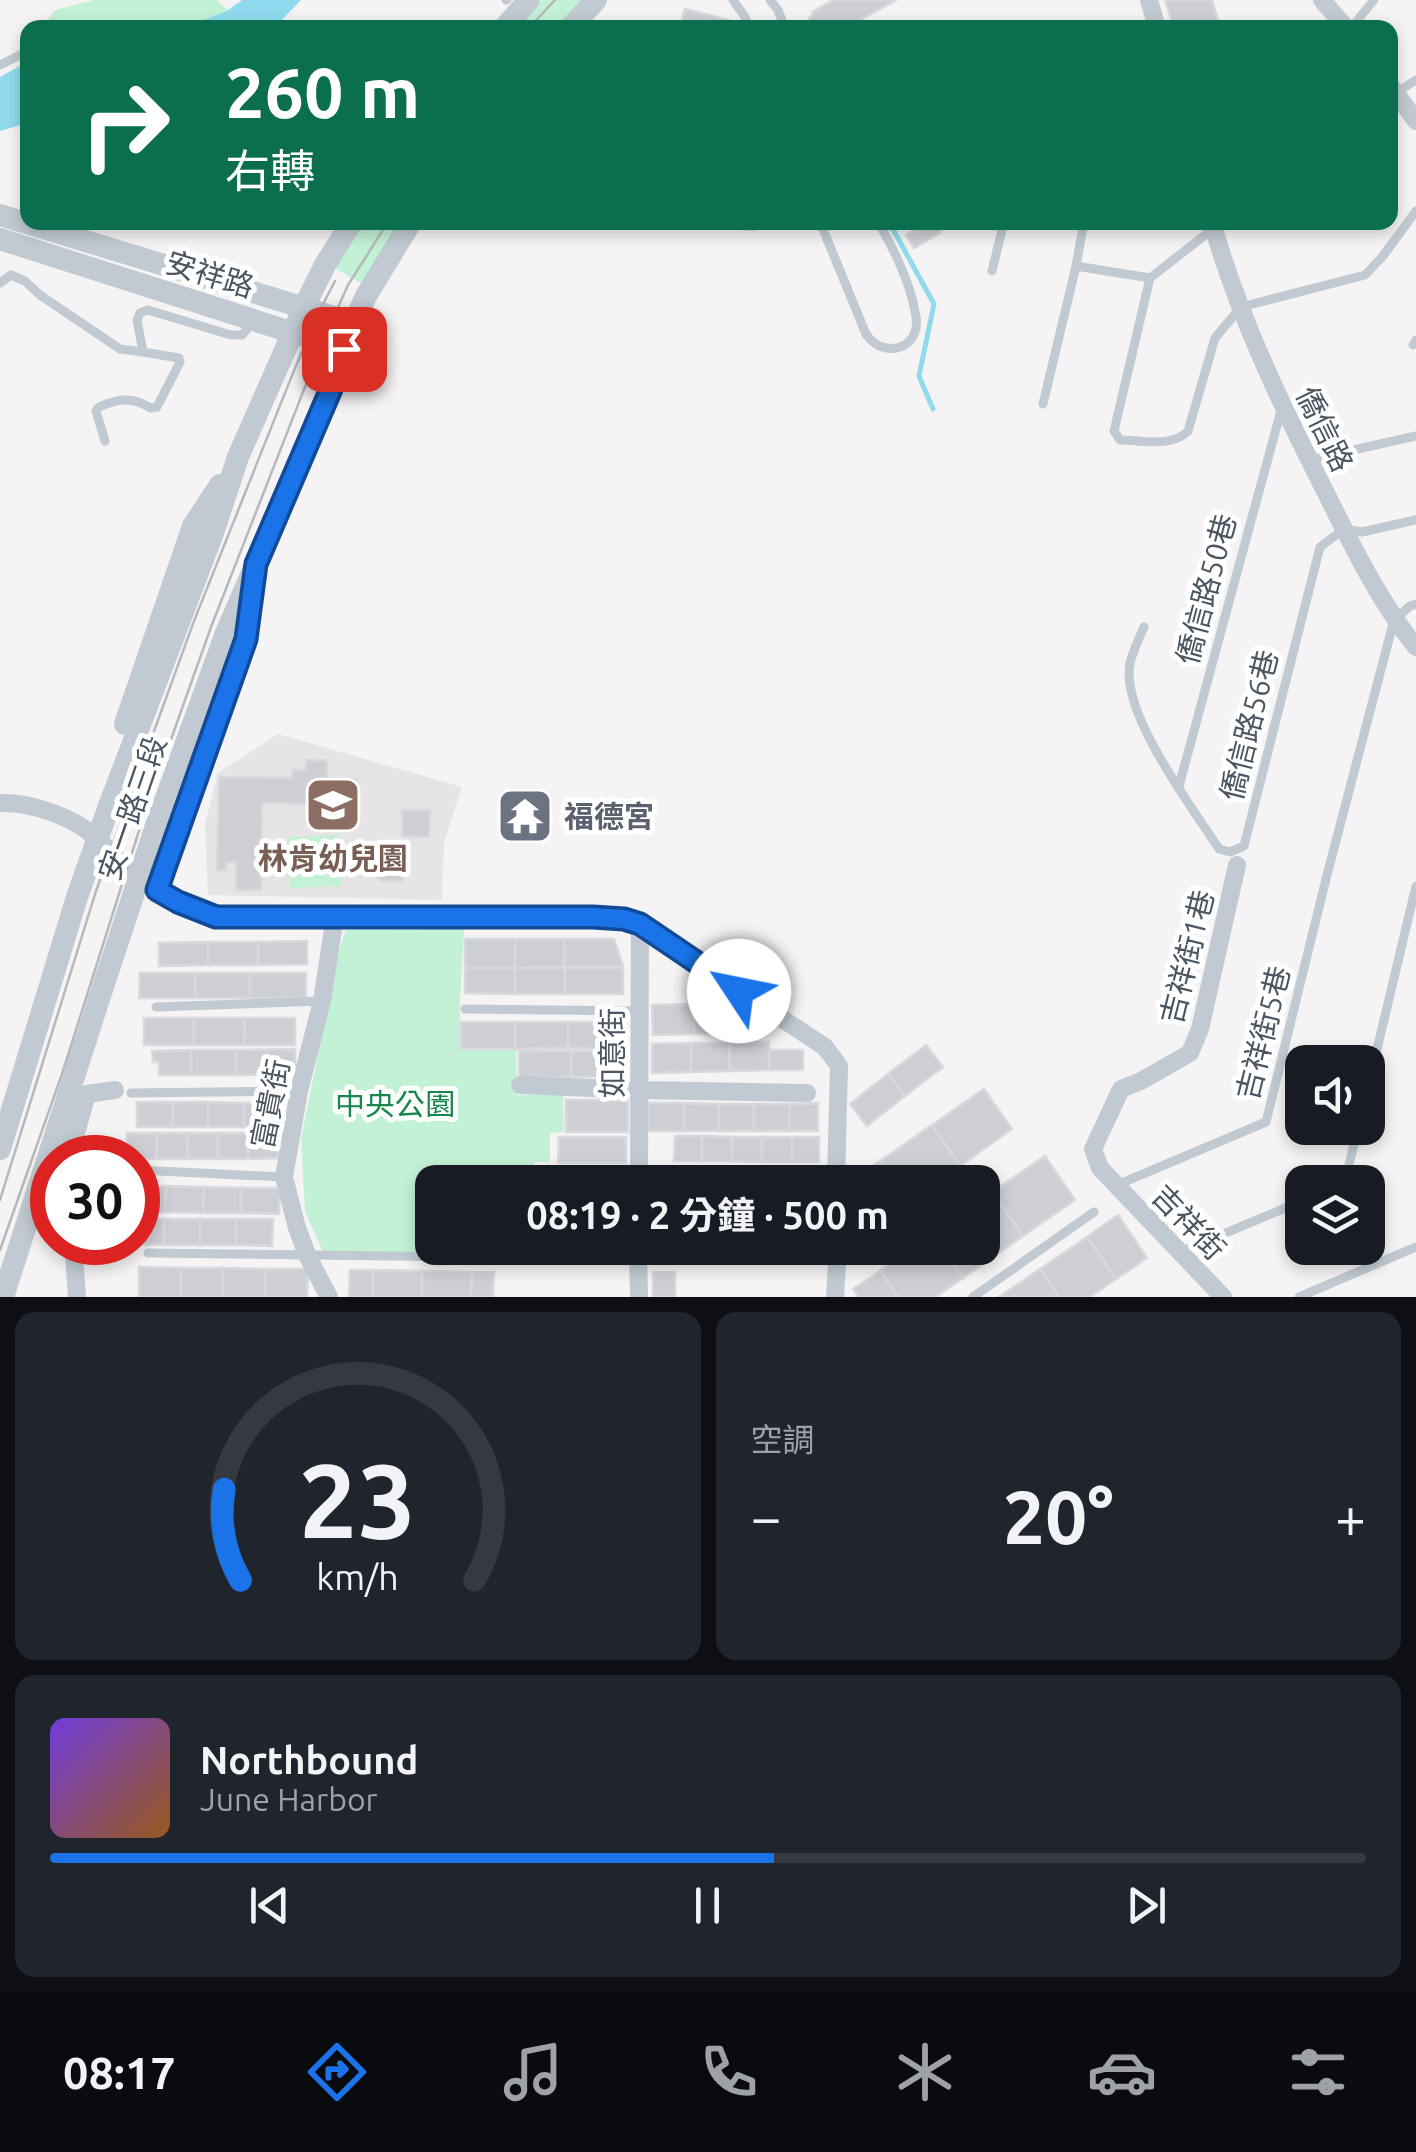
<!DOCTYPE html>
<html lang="zh-TW">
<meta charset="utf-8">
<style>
:root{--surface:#171b24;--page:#20242c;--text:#f1f3f6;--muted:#9ea1a6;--line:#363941;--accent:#1a73e8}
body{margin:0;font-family:Ubuntu,"Noto Sans TC",sans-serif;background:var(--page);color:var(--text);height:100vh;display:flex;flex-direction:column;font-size:38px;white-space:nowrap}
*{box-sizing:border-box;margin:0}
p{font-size:32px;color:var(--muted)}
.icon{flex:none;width:55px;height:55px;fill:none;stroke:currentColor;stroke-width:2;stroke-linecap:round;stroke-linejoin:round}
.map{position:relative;height:1297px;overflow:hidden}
.details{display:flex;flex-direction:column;gap:15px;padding:15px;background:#0d0f14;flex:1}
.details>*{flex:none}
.top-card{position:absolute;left:20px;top:20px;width:1378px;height:210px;border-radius:20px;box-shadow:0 5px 15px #0003;background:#0b6e4f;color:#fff;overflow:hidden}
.controls{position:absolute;left:1285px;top:1045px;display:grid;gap:20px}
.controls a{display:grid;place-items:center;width:100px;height:100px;border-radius:20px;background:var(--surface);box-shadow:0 5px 15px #0003;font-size:50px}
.speed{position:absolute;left:30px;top:1135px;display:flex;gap:20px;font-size:50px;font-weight:700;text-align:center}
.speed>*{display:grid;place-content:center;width:130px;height:130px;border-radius:50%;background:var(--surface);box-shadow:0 5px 15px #0003;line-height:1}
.speed .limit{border:15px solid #d22;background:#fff;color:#111}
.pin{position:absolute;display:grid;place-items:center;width:85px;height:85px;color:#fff;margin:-42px;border-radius:20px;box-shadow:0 5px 15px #0006}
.me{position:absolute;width:110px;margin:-55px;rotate:304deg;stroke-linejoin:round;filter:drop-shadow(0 0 8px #0008)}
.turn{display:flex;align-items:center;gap:35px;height:210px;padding:0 40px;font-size:45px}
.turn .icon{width:130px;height:130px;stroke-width:2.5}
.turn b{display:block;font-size:70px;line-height:85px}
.big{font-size:75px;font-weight:700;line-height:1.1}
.details .tile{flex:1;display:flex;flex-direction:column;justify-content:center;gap:15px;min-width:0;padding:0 35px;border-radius:20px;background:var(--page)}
.details .dial{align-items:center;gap:0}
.dial svg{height:260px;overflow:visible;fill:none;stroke:var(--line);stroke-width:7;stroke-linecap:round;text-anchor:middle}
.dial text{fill:var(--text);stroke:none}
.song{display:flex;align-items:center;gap:30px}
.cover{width:120px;height:120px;border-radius:15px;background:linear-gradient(135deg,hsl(260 70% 55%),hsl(30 70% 35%))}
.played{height:10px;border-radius:5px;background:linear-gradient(90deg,var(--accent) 55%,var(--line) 55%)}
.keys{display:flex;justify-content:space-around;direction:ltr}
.heat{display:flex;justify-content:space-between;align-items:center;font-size:55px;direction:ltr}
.details .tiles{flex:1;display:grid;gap:15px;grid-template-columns:1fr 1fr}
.tile:last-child{grid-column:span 2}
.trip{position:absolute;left:415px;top:1165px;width:585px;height:100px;border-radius:20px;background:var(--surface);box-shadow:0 5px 15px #0003;font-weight:700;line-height:100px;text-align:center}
.tab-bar{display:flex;height:160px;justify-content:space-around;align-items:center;background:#090b0e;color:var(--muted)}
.tab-bar .icon{width:70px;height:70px}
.tab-bar .selected{color:var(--accent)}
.tab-bar b{font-size:45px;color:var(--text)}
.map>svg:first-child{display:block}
.education{fill:#e6e4e5}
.green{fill:#c3f1d5}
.water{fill:#90daee}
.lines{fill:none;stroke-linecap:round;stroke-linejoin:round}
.stream{stroke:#90daee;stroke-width:5}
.building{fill:#cdcfd5;stroke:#d7d9de;stroke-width:2.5}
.service{stroke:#c1cad2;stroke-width:9}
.minor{stroke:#c1cad2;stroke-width:18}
.tertiary{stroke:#c1cad2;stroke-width:22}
.tram{stroke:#b5b8bd;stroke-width:2.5}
.tertiary-bridge{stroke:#c1cad2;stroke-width:22}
.route-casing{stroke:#114b97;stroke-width:25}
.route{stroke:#1a73e8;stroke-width:18}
.labels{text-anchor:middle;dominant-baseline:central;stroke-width:10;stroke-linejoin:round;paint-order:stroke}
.street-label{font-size:30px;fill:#4a5661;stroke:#fff}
.worship-label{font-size:30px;font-weight:bold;fill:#5b616d;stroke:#fff;text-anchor:start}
.education-label{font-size:30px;font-weight:bold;fill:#785e54;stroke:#fff}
.park-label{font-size:30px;fill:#17864f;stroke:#fff}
</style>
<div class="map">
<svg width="1416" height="1297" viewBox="0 0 1416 1297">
<rect width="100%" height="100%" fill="#f5f3f3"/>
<path class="education" d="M278,734L462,787L444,843L442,900L208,895L205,824L218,773Z"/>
<g class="green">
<path d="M94,0H216L232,13L201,27L41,28L55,10Z"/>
<path d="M542,0H585L559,27L516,28Z"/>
<path d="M363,223H402L362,284L335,268Z"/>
<path d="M340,835L342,886L290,888L288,837Z"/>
<path d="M464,929L460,999V1050H516L517,1095H563L564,1132L550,1133V1162H534V1182H432V1248H494V1253L324,1254L305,1211L301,1139L339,949L346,930Z"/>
</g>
<g class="water">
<path d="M242,0H301L275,27H185L227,11Z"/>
<path d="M27,62V123L0,131V77Z"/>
</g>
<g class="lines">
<path class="stream" d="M889,222L934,304L919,376L933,409"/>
</g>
<g class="building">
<path d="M834,0H896L851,25L852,28H814L809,18L813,15L812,12Z"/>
<path d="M1165,0H1212L1220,28H1174Z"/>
<path d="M685,9L743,24L742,28H680Z"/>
<path d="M699,222H753V230L699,225Z"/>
<path d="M927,222H935L941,232L914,248L906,235Z"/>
<path d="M306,760L327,761V779H357L356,804L262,803L261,890H236V862H226V870H217L219,777L292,778V770H306Z"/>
<path d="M402,810H430L429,837L402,836Z"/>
<path d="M381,847H401L411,864L401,881H381L371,864Z"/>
<rect x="465" y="939" width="50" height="29"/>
<path d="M515,939H564L565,967L515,968Z"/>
<path d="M564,939H614L623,967H565Z"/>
<path d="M307,941V964L258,965V942Z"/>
<path d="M208,942V965L159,966V943Z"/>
<rect x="208" y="942" width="50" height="23"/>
<path d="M465,968H515V994L465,993Z"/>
<rect x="515" y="968" width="50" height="26"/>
<rect x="565" y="968" width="58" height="26"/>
<path d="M140,973H195V998H139Z"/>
<rect x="195" y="973" width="55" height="25"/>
<rect x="250" y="973" width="56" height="25"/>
<path d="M694,1004V1034L653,1035L652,1005Z"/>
<path d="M740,1009V1034H694V1010Z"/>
<rect x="144" y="1018" width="50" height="27"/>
<path d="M194,1018H245L244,1045H194Z"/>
<path d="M245,1018H295V1045H244Z"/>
<rect x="461" y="1022" width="54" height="27"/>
<path d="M515,1022H568V1048L515,1049Z"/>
<path d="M568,1022H625V1049L568,1048Z"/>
<path d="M769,1042V1070L730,1071L729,1043Z"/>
<path d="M691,1043V1072L652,1073V1044Z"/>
<path d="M691,1043H729L730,1071L691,1072Z"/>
<path d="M926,1045L943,1067L905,1096L888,1074Z"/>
<path d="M295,1049V1074L236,1075V1050Z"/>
<rect x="191" y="1050" width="45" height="25"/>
<path d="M191,1050V1075H159V1062H153L152,1051Z"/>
<rect x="769" y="1050" width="34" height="20"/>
<path d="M519,1051H571V1077L519,1078Z"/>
<rect x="571" y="1051" width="53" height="26"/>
<path d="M888,1074L905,1096L867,1126L850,1104Z"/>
<path d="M984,1089L1012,1129L960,1166L932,1125Z"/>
<rect x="566" y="1100" width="62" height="32"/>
<rect x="137" y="1102" width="36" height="25"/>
<rect x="173" y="1102" width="35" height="25"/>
<path d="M208,1102L244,1103V1127H208Z"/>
<rect x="244" y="1103" width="35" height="24"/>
<path d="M649,1103H684V1131H648Z"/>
<path d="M684,1103L719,1104V1131H684Z"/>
<path d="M818,1103V1131H789L790,1104Z"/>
<rect x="719" y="1104" width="35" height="27"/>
<path d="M754,1104H790L789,1131H754Z"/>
<path d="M932,1125L960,1166L936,1182H895L880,1161Z"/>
<path d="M127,1133H157V1159L127,1158Z"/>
<path d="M157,1133H188L187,1159H157Z"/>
<path d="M188,1133H218V1159H187Z"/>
<rect x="218" y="1133" width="30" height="26"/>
<path d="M248,1133H278V1158L248,1159Z"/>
<path d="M675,1136H702V1161H674Z"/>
<path d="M702,1136L732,1137V1161H702Z"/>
<path d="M559,1137H626V1163H558Z"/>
<path d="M732,1137H762V1162L732,1161Z"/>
<rect x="762" y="1137" width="30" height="25"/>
<rect x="792" y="1137" width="27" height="25"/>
<path d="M1045,1156L1075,1200L1023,1236L992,1192Z"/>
<path d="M880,1161L895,1182H855L853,1179Z"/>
<path d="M138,1186H166L165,1212H138Z"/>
<path d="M166,1186L204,1187L203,1213L165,1212Z"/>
<path d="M204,1187L241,1188V1213H203Z"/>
<path d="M241,1188H280L279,1214L241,1213Z"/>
<path d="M992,1192L1023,1236L963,1278L942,1248H982V1199Z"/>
<path d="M1118,1215L1147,1258L1116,1279L1087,1237Z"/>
<path d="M138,1218L164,1219V1245L127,1244L138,1242Z"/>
<rect x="164" y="1219" width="36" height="26"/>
<rect x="200" y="1219" width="36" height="26"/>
<path d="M236,1219H273L272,1246L236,1245Z"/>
<path d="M1087,1237L1116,1279L1090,1297H1059L1040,1269Z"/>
<rect x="744" y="1248" width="61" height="8"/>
<path d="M913,1248H942L963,1278L935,1297H898L880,1271Z"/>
<path d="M139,1267L181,1268V1297H139Z"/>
<rect x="181" y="1268" width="42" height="29"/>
<path d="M223,1268L266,1269L265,1297H223Z"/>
<path d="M266,1269H308L307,1297H265Z"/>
<path d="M1040,1269L1059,1297H999Z"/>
<path d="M350,1270H373V1297H349Z"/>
<path d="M373,1270L422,1271V1297H373Z"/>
<path d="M422,1271L472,1272L471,1297H422Z"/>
<path d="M880,1271L898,1297H859L853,1289Z"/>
<path d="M472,1272H494L493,1297H471Z"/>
<rect x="653" y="1272" width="22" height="25"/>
</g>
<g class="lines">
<g class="service">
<path d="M506,0H507"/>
<path d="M733,0L745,17L749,28"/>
<path d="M770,0L778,10L785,28"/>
<path d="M1351,28L1374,0"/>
<path d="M0,65L28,51"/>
<path d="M1390,101L1396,93L1416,80"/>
<path d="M820,222L866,334C883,360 921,349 916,317C911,283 895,251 878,222"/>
<path d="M1227,222L1214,228L1150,278L1114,431L1120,440C1142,440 1172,448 1188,431L1215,338L1241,307L1365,275L1383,256L1416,211"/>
<path d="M1076,266L1150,278"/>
<path d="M992,271L1004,222"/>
<path d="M0,283L11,275L25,281L40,295L120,349L143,352"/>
<path d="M1413,345L1416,340"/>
<path d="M1043,404L1076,266L1084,222"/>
<path d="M105,441L96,411L99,407C117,399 133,396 150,408L157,407L180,362L179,358L143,352L137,320L140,313L148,310L231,335H242L253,322"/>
<path d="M1309,460L1416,436"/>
<path d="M1144,627C1139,638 1133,651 1130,663C1120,713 1192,807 1219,849L1230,852L1244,846L1320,547L1344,529L1362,532L1416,520"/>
<path d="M1179,786L1282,407"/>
<path d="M156,1007L322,1001"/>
<path d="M465,1009L640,1011"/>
<path d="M1368,1087L1416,886"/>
<path d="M131,1093L299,1091"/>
<path d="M138,1170L284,1177"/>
<path d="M1347,1173L1358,1128"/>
<path d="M1117,1185L1266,1122L1327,875L1394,620L1410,606L1416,604"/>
<path d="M1180,1252L1302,1201"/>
<path d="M148,1253L638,1259"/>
<path d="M973,1297L1094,1212"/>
<path d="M1299,1297L1416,1247"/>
</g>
<g class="minor">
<path d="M1149,0L1157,28"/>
<path d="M1322,0L1346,28"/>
<path d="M1390,85L1416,121"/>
<path d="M1212,222C1238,315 1281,404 1324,489C1351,543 1378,600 1416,647"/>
<path d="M0,803C30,802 71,816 94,836C110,849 123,867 139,879C163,896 190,906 216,917H593L623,919L640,925L825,1047L839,1066L836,1182"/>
<path d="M520,1085L640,1090L807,1093"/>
<path d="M69,1158L87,1094L115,1090"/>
<path d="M566,1178L812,1175"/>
<path d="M639,1182L640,925"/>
<path d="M73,1242L77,1297"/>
<path d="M638,1248L639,1297"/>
<path d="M329,1297L308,1257L297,1228L284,1177L299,1091L322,1001L335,916"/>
<path d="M835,1297L838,1248"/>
<path d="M1223,1297L1100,1168L1093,1149L1121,1089L1141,1081L1190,1053L1200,1029L1237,865"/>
</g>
<g class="tertiary">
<path d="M504,28L529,0"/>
<path d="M570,28L596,0"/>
<path d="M0,215L354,323"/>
<path d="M0,239L344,349"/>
<path d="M125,724L193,526L220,485"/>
<path d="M109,806L213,533L238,457L304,307L326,263L352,222"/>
<path d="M157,823L226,633L331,389L354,323L366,296L411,222"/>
<path d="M157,890L246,639L252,594"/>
<path d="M3,1297L99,999"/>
</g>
<g class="tram">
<path d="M529,28L555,0"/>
<path d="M0,1200L96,891L194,621L293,373L319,312L335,281"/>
<path d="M0,1250L63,1071L143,818L211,627L323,341L348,285L388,222"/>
</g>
<g class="tertiary-bridge">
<path d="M99,999L157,823"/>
<path d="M0,1149L77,897L109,806"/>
</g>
</g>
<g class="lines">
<g class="route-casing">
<path id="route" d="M344,349L331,389L256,564L246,639L157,890L178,902L216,917H593L624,919L640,924L739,991"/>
</g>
<use href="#route" class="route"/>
</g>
<defs>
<g id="school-square" transform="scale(2.875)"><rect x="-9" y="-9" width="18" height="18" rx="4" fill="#8d6e63" stroke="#fff"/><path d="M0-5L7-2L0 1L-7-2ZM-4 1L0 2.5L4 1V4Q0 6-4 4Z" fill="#fff"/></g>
<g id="temple-square" transform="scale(2.875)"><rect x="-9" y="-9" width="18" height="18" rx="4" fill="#6b7280" stroke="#fff"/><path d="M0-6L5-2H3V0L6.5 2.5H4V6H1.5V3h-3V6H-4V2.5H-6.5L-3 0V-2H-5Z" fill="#fff"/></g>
</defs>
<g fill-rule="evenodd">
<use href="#school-square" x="333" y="805"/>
<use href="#temple-square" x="525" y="816"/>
</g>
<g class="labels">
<g class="street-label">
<text transform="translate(210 274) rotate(17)">安祥路</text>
<text transform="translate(1325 429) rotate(64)">僑信路</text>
<text transform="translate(1206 589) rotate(-75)">僑信路50巷</text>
<text transform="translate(1249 725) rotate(-76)">僑信路56巷</text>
<text transform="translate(132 808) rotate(-71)">安一路三段</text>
<text transform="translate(1187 957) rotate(-76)">吉祥街1巷</text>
<text transform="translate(1263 1033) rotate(-76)">吉祥街5巷</text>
<text transform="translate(612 1053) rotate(-90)">如意街</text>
<text transform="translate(270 1104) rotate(-79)">富貴街</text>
<text transform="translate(1189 1222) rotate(46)">吉祥街</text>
</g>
<g class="worship-label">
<text x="564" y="816">福德宮</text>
</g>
<g class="education-label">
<text x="333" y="858">林肯幼兒園</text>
</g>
<g class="park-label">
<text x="395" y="1104">中央公園</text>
</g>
</g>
</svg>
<div class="controls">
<a><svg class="icon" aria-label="sound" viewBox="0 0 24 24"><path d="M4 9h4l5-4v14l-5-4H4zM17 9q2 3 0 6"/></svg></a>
<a><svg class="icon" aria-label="layers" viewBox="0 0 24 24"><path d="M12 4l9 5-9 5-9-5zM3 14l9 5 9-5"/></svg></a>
</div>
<div class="speed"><div class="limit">30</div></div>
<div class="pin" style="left:344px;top:349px;background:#d93025"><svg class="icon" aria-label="arrive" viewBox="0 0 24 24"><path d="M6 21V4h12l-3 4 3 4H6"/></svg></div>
<svg class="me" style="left:739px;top:991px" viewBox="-20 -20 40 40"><circle r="19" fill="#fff"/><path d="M0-13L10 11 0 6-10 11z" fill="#1a73e8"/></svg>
<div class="trip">08:19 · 2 分鐘 · 500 m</div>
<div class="top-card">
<div class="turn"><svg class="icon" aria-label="right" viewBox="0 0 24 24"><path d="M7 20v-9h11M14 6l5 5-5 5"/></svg><div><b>260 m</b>右轉</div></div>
</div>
</div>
<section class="details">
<div class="tiles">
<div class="tile dial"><svg viewBox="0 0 100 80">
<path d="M14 69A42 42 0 1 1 86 69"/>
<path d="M14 69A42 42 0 0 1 9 41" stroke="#1a73e8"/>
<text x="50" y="56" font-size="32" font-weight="700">23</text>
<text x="50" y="72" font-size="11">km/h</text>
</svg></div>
<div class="tile"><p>空調</p>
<div class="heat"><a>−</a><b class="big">20°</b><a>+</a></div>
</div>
<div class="tile">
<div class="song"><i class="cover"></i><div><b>Northbound</b><p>June Harbor</p></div></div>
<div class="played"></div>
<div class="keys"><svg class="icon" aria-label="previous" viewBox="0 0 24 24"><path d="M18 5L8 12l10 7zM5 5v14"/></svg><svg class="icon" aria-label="pause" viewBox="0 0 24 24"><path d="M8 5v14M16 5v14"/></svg><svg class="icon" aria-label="next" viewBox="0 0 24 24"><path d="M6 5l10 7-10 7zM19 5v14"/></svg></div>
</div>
</div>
</section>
<nav class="tab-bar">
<b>08:17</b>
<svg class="icon selected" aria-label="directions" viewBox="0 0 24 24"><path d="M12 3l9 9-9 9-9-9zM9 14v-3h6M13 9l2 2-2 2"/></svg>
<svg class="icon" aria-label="music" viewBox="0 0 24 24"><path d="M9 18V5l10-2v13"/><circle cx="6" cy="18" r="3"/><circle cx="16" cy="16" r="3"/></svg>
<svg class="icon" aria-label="phone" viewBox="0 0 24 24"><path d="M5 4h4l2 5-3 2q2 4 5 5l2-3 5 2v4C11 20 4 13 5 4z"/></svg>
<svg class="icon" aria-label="climate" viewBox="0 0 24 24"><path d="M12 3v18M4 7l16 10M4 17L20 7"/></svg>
<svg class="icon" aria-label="car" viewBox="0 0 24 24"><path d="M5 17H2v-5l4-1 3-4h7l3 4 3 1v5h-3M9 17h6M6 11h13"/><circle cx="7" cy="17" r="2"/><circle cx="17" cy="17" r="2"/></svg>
<svg class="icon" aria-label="filters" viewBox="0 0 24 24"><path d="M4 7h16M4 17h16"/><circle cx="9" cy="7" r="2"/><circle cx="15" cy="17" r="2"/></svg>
</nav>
